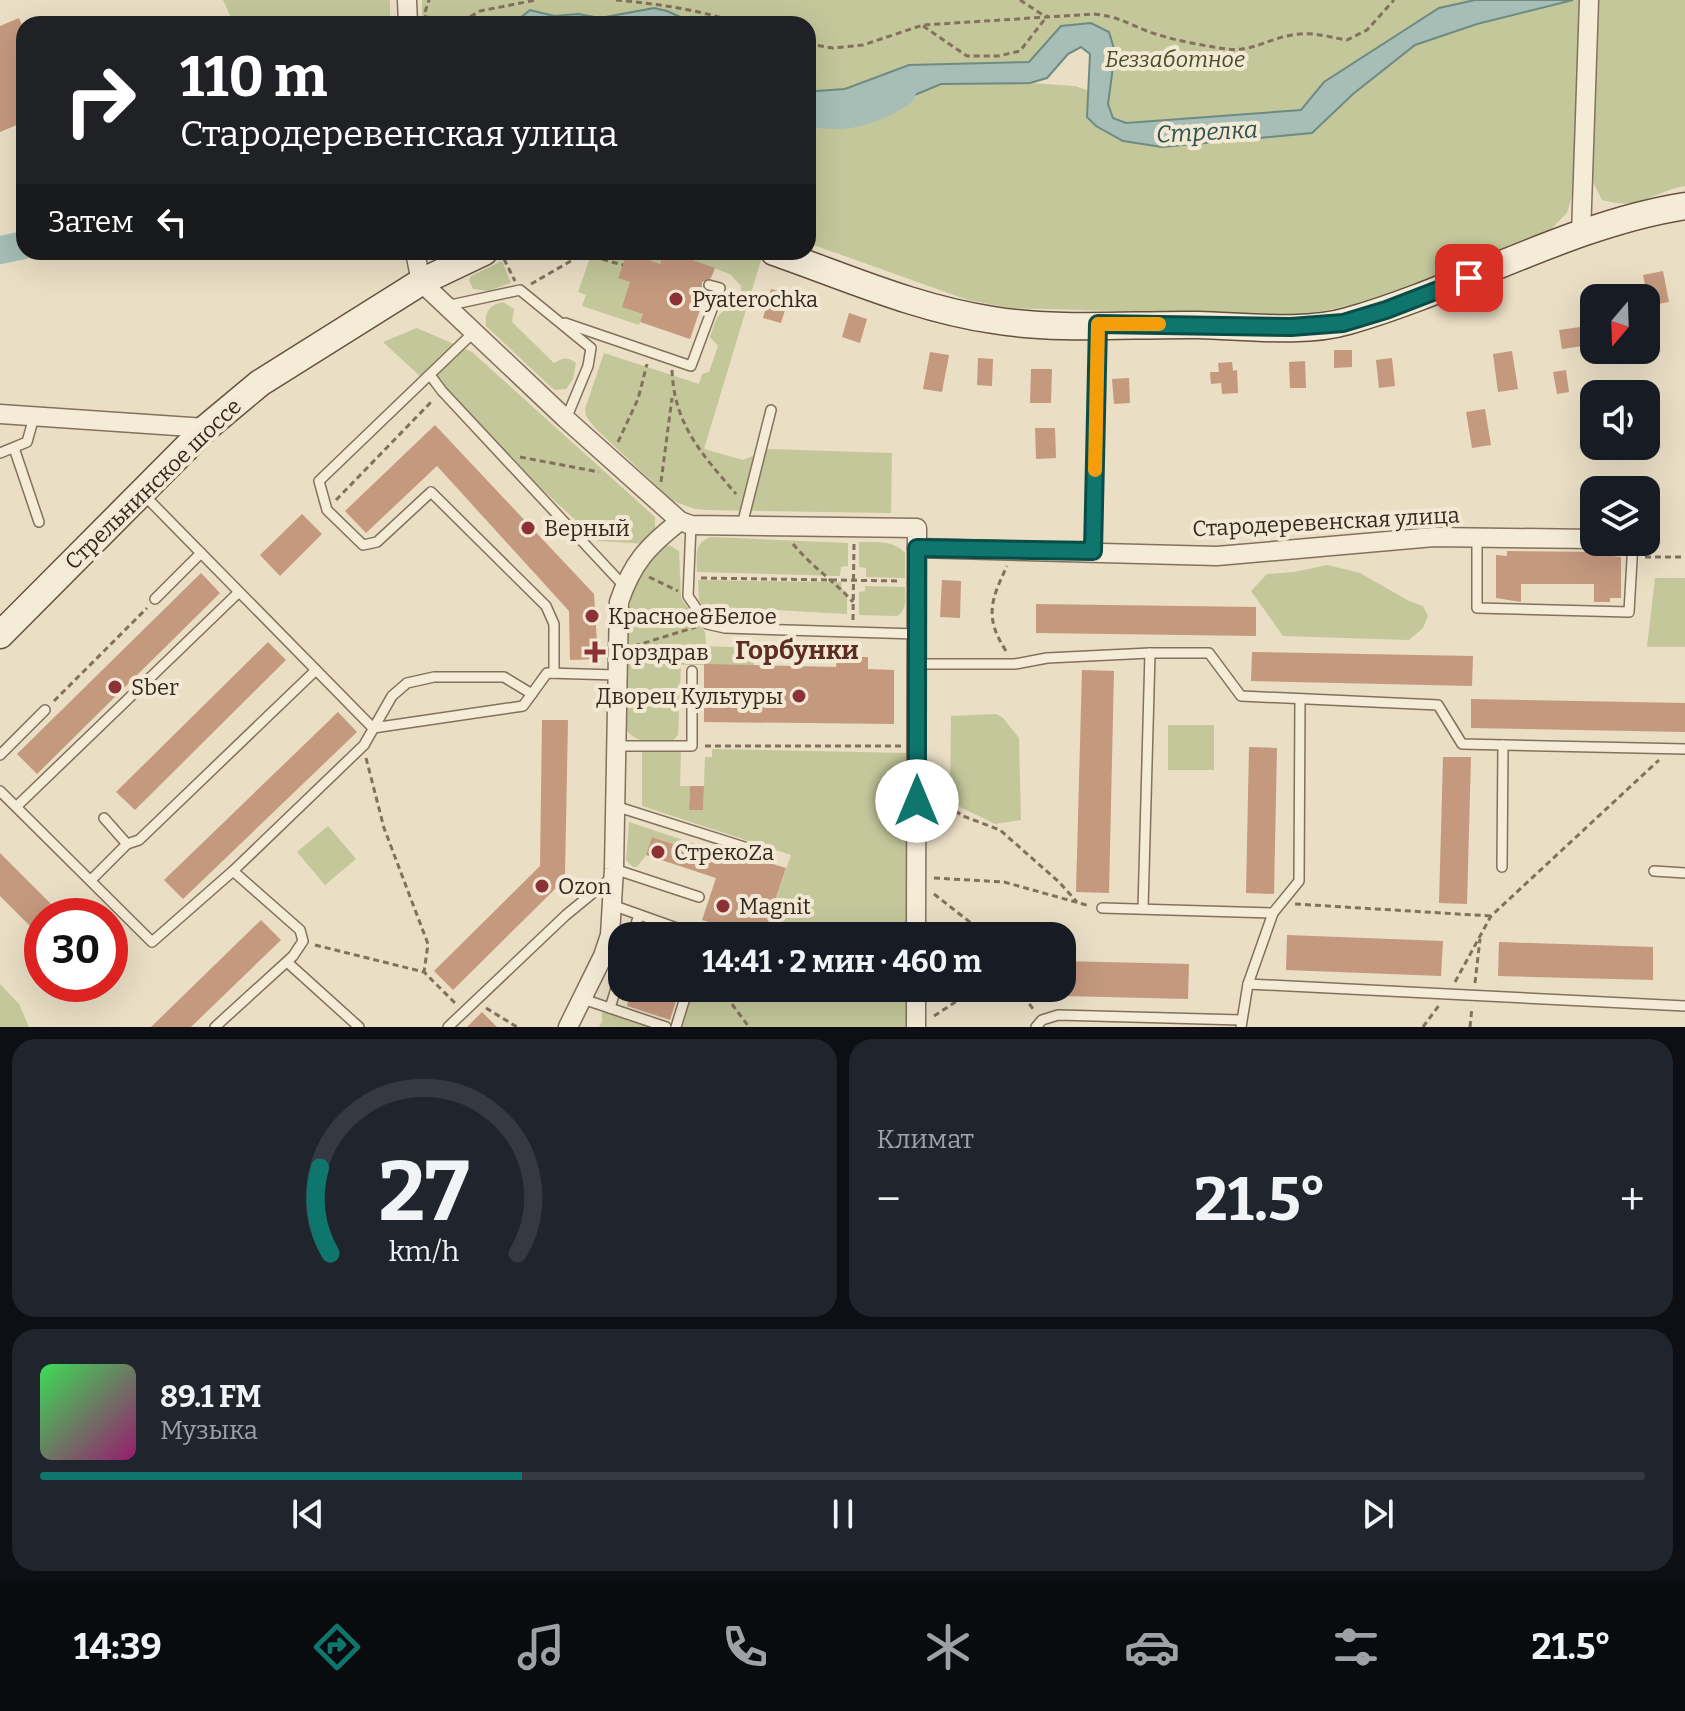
<!DOCTYPE html>
<html lang="ru">
<meta charset="utf-8">
<style>
:root{--surface:#171b24;--page:#20242c;--text:#f1f3f6;--muted:#9ea1a6;--line:#363941;--accent:#0f766e}
body{margin:0;font-family:Bitter,serif;background:var(--page);color:var(--text);height:100vh;display:flex;flex-direction:column;font-size:30px;white-space:nowrap}
*{box-sizing:border-box;margin:0}
p{font-size:26px;color:var(--muted)}
.icon{flex:none;width:44px;height:44px;fill:none;stroke:currentColor;stroke-width:2;stroke-linecap:round;stroke-linejoin:round}
.map{position:relative;height:1027px;overflow:hidden}
.panel{display:flex;flex-direction:column;gap:12px;padding:12px;background:#0d0f14;flex:1}
.panel>*{flex:none}
.top-card{position:absolute;left:16px;top:16px;width:800px;height:244px;border-radius:24px;box-shadow:0 8px 32px #0002;background:#202124;color:#fff;overflow:hidden}
.needle{width:52px;rotate:199deg}
.controls{position:absolute;left:1580px;top:284px;display:grid;gap:16px}
.controls a{display:grid;place-items:center;width:80px;height:80px;border-radius:16px;background:var(--surface);box-shadow:0 8px 32px #0002;font-size:40px}
.speed{position:absolute;left:24px;top:898px;display:flex;gap:16px;font-size:40px;font-weight:700;text-align:center}
.speed>*{display:grid;place-content:center;width:104px;height:104px;border-radius:50%;background:var(--surface);box-shadow:0 8px 32px #0002;line-height:1}
.speed .limit{border:12px solid #d22;background:#fff;color:#111}
.pin{position:absolute;display:grid;place-items:center;width:68px;height:68px;color:#fff;margin:-34px;border-radius:16px;box-shadow:0 4px 12px #0006}
.me{position:absolute;width:88px;margin:-44px;rotate:0deg;stroke-linejoin:round;filter:drop-shadow(0 0 6px #0008)}
.turn{display:flex;align-items:center;gap:28px;height:168px;padding:0 32px;font-size:36px}
.turn .icon{width:104px;height:104px;stroke-width:2.5}
.turn b{display:block;font-size:56px;line-height:68px}
.then{display:flex;align-items:center;height:76px;padding:0 32px;background:#0003;gap:16px;font-size:30px}
.big{font-size:60px;font-weight:700;line-height:1.1}
.panel .card{flex:1;display:flex;flex-direction:column;justify-content:center;gap:12px;min-width:0;padding:0 28px;border-radius:24px;background:var(--page)}
.panel .dial{align-items:center;gap:0}
.dial svg{height:208px;overflow:visible;fill:none;stroke:var(--line);stroke-width:7;stroke-linecap:round;text-anchor:middle}
.dial text{fill:var(--text);stroke:none}
.song{display:flex;align-items:center;gap:24px}
.cover{width:96px;height:96px;border-radius:12px;background:linear-gradient(135deg,hsl(130 70% 55%),hsl(320 70% 35%))}
.played{height:8px;border-radius:4px;background:linear-gradient(90deg,var(--accent) 30%,var(--line) 30%)}
.keys{display:flex;justify-content:space-around;direction:ltr}
.heat{display:flex;justify-content:space-between;align-items:center;font-size:44px;direction:ltr}
.panel .tiles{flex:1;display:grid;gap:12px;grid-template-columns:1fr 1fr}
.card:last-child{grid-column:span 2}
.trip{position:absolute;left:608px;top:922px;width:468px;height:80px;border-radius:24px;background:var(--surface);box-shadow:0 8px 32px #0002;font-weight:700;line-height:80px;text-align:center}
.tabs{display:flex;height:128px;justify-content:space-around;align-items:center;background:#090b0e;color:var(--muted)}
.tabs .icon{width:56px;height:56px}
.tabs .active{color:var(--accent)}
.tabs b{font-size:36px;color:var(--text)}
.map>svg:first-child{display:block}
.green{fill:#c3c79a}
.water{fill:#a6beb6;stroke:#6e8b83;stroke-width:2}
.lines{fill:none;stroke-linecap:round;stroke-linejoin:round}
.river{stroke:#a6beb6;stroke-width:28}
.building{fill:#c4997e}
.lane-casing{stroke:#83705d;stroke-width:12}
.street-casing{stroke:#83705d;stroke-width:21}
.secondary-casing{stroke:#655140;stroke-width:29}
.path{stroke:#83705d;stroke-width:3;stroke-dasharray:6 4;stroke-linecap:butt}
.lane{stroke:#f5ecd7;stroke-width:9}
.street{stroke:#f5ecd7;stroke-width:18}
.secondary{stroke:#f5ecd7;stroke-width:26}
.route-casing{stroke:#0a4d48;stroke-width:20}
.route{stroke:#0f766e;stroke-width:14}
.slow{stroke:#f59e0b;stroke-width:14}
.poi-dot{fill:#8c3236;stroke:#f2e8d4;stroke-width:3}
.labels{text-anchor:middle;dominant-baseline:central;stroke-width:8;stroke-linejoin:round;paint-order:stroke}
.park-label{font-size:22px;font-style:italic;fill:#464f28;stroke:#f2e8d4}
.poi-label{font-size:22px;fill:#35291f;stroke:#f2e8d4;text-anchor:start}
.street-label{font-size:22px;fill:#35291f;stroke:#f2e8d4}
.water-label{font-size:24px;font-style:italic;fill:#305350;stroke:#f2e8d4}
.quarter-label{font-size:26px;font-weight:bold;fill:#5d2d23;stroke:#f2e8d4}
</style>
<div class="map">
<svg width="1685" height="1027" viewBox="0 0 1685 1027">
<rect width="100%" height="100%" fill="#eadec5"/>
<g class="green">
<path d="M223,0H390V24H234Z"/>
<path d="M422,0H1475L1439,8L1324,82L1301,110L1126,123L1112,117L1108,104L1115,52L1061,26L1029,62L909,65L845,89L816,91L808,89V24H696L654,8L600,18L578,14L554,16L530,10L515,22L502,24H422Z"/>
<path d="M1573,0H1582L1574,189L1567,213L1550,230L1529,243L1412,287L1355,304L1300,316L1010,308L968,300L808,243V109L853,115L898,102L941,84L1030,83L1075,86L1089,91L1087,117L1096,126L1124,142L1162,147L1312,133L1353,94L1415,45L1477,24Z"/>
<path d="M1596,0H1685V186C1648,193 1643,211 1602,200L1593,182Z"/>
<path d="M592,252H664L660,264L627,253L618,277L630,282L643,314L639,325L582,306L586,295L578,292Z"/>
<path d="M670,252H737L761,260L704,449L743,460L769,449L892,453L891,513L708,510L695,509L673,501L595,428L586,416L585,409L604,353L699,384L702,374L709,372L718,346L710,337C713,329 715,318 722,312C735,300 740,308 741,286L730,274Z"/>
<path d="M502,261L511,283L488,291L473,289L469,280L471,276Z"/>
<path d="M503,302L514,309L512,322L554,363C563,358 567,356 576,363L573,379L566,389L555,390L551,387L486,326C484,313 490,304 503,302Z"/>
<path d="M417,328L472,352L655,517V533L647,544L598,541L383,342Z"/>
<path d="M711,537L848,543V566L841,567L840,576L697,572C697,556 693,543 711,537Z"/>
<path d="M859,542C875,542 894,540 905,553V578L866,577V568L859,567Z"/>
<path d="M669,545L679,551L681,598L705,632L706,646L755,648L754,665H681L678,735L673,740C652,741 637,746 624,727C625,676 614,570 669,545Z"/>
<path d="M1327,565L1360,573L1409,601L1423,606L1428,616L1423,628L1409,640L1283,636L1251,591L1267,574L1294,572Z"/>
<path d="M1655,578H1685V647H1647Z"/>
<path d="M698,580L841,582L842,589L847,592V614L703,606L699,601Z"/>
<path d="M865,586L905,587C905,599 908,609 897,616L859,615V592L865,591Z"/>
<path d="M996,714L1003,718L1019,738L1021,820L995,824L950,802L951,716Z"/>
<rect x="1168" y="725" width="46" height="45"/>
<path d="M712,749L908,753V936H763L791,855L642,806V750L681,751L680,786H690L689,810H703L705,757H712Z"/>
<path d="M629,822L707,848L704,854L653,837L646,855L637,867H633L626,860Z"/>
<path d="M328,826L356,859L325,885L297,852Z"/>
<path d="M0,984L19,1004L29,1027H0Z"/>
<path d="M694,988H897L908,990L907,1027H682Z"/>
<path d="M602,1011L651,1027H599L602,1021Z"/>
</g>
<g class="water">
<path d="M1475,0H1573L1477,24L1415,45L1353,94L1312,133L1162,147L1123,141L1096,126L1087,117L1090,54L1081,47L1068,54L1047,78L1030,83L941,84L898,102L853,115L808,109V89L816,91L845,89L909,65L1029,62L1061,26L1091,23L1109,32L1115,52L1108,104L1113,118L1126,123L1301,110L1324,82L1439,8Z"/>
<path d="M654,8L667,11L696,24H502L515,22L530,10L554,16L578,14L600,18Z"/>
</g>
<g class="lines">
<g class="river">
<path d="M808,112C842,120 873,112 902,92"/>
<path d="M0,250L24,245"/>
</g>
</g>
<g class="building">
<path d="M19,18L24,30V122L0,132V26Z"/>
<path d="M627,252L660,264L664,252H670L715,268L711,278L702,282V288L706,292L690,339L640,322L643,314L622,307L630,282L618,278Z"/>
<path d="M1663,271L1669,302L1649,306L1643,275Z"/>
<path d="M771,289L790,294L781,323L763,318Z"/>
<path d="M849,313L867,319L860,343L842,337Z"/>
<path d="M1587,326L1590,345L1562,349L1559,330Z"/>
<path d="M1334,350H1352V367L1334,368Z"/>
<path d="M1512,351L1518,389L1498,392L1493,354Z"/>
<path d="M930,352L949,355L942,392L923,389Z"/>
<path d="M978,358L993,359L992,386L977,385Z"/>
<path d="M1392,358L1395,386L1379,388L1376,360Z"/>
<path d="M1305,361L1306,388H1290L1289,362Z"/>
<path d="M1232,362L1233,371L1237,370L1238,393L1222,394L1221,383L1211,384L1210,372H1219L1218,363Z"/>
<path d="M1031,369H1052L1051,403H1030Z"/>
<path d="M1566,370L1569,392L1557,394L1553,372Z"/>
<path d="M1129,378L1130,403L1114,404L1112,379Z"/>
<path d="M1485,409L1491,445L1472,448L1466,412Z"/>
<path d="M435,425L594,594L598,659L570,660L569,611L437,466L366,533L345,511Z"/>
<path d="M1035,428H1055L1056,458L1036,459Z"/>
<path d="M302,514L322,534L280,576L260,555Z"/>
<path d="M1507,551L1612,552V556L1621,557V598H1610V602H1594V584H1521V602L1496,598V555L1507,556Z"/>
<path d="M201,573L220,593L37,774L17,754Z"/>
<path d="M942,580L961,581L960,618L940,617Z"/>
<path d="M1036,604L1256,607V636L1036,633Z"/>
<path d="M268,642L286,660L135,810L116,792Z"/>
<path d="M1252,652L1473,656L1472,686L1251,681Z"/>
<path d="M837,657H868V669L894,670V724L704,722V664L836,667Z"/>
<path d="M1082,670L1114,671L1109,893L1076,892Z"/>
<path d="M1471,699L1685,703V732L1471,728Z"/>
<path d="M338,712L357,732L183,899L164,880Z"/>
<path d="M542,720H568L565,874L558,886L453,990L434,971L540,866Z"/>
<path d="M1249,747L1277,748L1274,894L1246,893Z"/>
<path d="M1443,757H1471L1467,904L1439,903Z"/>
<path d="M690,786H704L703,810H689Z"/>
<path d="M652,837L722,860L724,855L744,862L746,856L786,868L763,936H748L702,920L716,878L646,855Z"/>
<path d="M0,853L63,916H42V938L0,896Z"/>
<path d="M261,920L281,940L191,1027H151Z"/>
<path d="M1287,935L1443,941L1441,976L1286,970Z"/>
<path d="M1499,942L1653,947V980L1498,976Z"/>
<path d="M1062,961L1189,964L1188,999L1062,996Z"/>
<path d="M81,984H110L95,999Z"/>
<path d="M632,988H680L670,1020L627,1006Z"/>
<path d="M482,1012L497,1027H467Z"/>
</g>
<g class="lines">
<g class="lane-casing">
<g id="lane">
<path d="M446,306L520,290L591,348L588,366L566,419"/>
<path d="M565,323L691,366L720,288L709,285"/>
<path d="M474,332L319,481L327,510L363,545L377,542L431,492L546,606L554,624V673"/>
<path d="M430,375L442,391L624,586"/>
<path d="M14,448L39,522"/>
<path d="M0,453L27,442L34,417"/>
<path d="M143,494L373,728"/>
<path d="M691,525L688,596L707,624L725,628L917,634"/>
<path d="M742,525L771,410"/>
<path d="M1477,537V608L1629,612L1633,542"/>
<path d="M1093,551L1098,327"/>
<path d="M155,599L201,553"/>
<path d="M917,664H1015L1047,658L1150,653H1209L1241,696L1438,705L1462,744L1685,749"/>
<path d="M373,728L523,706L547,673L616,675"/>
<path d="M616,746H692V671"/>
<path d="M0,755L45,710"/>
<path d="M0,791L152,942L233,871L364,745L392,696L407,683L434,677H504L532,694"/>
<path d="M17,806L238,593"/>
<path d="M615,806L763,853"/>
<path d="M104,818L127,844"/>
<path d="M1502,867L1503,745"/>
<path d="M614,869L699,897"/>
<path d="M1654,871L1685,873"/>
<path d="M91,880L127,844L139,840L316,670"/>
<path d="M612,905L699,936"/>
<path d="M1102,908L1273,913"/>
<path d="M1143,909L1150,653"/>
<path d="M632,936L639,915"/>
<path d="M287,962L359,1027"/>
<path d="M1248,984L1685,1006"/>
<path d="M583,999L666,1027"/>
<path d="M610,1008L622,969"/>
<path d="M215,1027L293,956L303,941L300,930L233,871"/>
<path d="M448,1027L566,915L611,878"/>
<path d="M676,1027L688,988"/>
<path d="M1036,1027L1042,1020L1058,1015L1241,1020"/>
<path d="M1241,1027L1248,984L1273,913L1299,881L1300,699"/>
</g>
</g>
<g class="street-casing">
<g id="street">
<path d="M407,0L408,24"/>
<path d="M1581,235L1589,0"/>
<path d="M415,252L421,282L566,419L680,521L691,525L917,528L916,936"/>
<path d="M0,414L206,428"/>
<path d="M917,548L1217,556L1434,537L1594,539"/>
<path d="M568,1027L603,956L610,935L614,869L619,602C632,563 648,546 680,521"/>
<path d="M916,1027V988"/>
</g>
</g>
<g class="secondary-casing">
<g id="secondary">
<path d="M774,252C846,277 917,309 993,320C1060,331 1130,324 1198,325C1244,326 1304,334 1348,321C1461,289 1570,224 1685,206"/>
<path d="M0,635L206,428L260,383L421,282L484,252"/>
</g>
</g>
<g class="path">
<path d="M616,0C660,4 700,10 742,24"/>
<path d="M1020,0L1043,15"/>
<path d="M425,12L429,0"/>
<path d="M424,16L442,24"/>
<path d="M452,24L461,22L480,11L536,0"/>
<path d="M923,26L967,56H998L1020,51L1048,15"/>
<path d="M808,44L833,48L863,45L923,25L1094,14C1119,17 1124,22 1147,31C1171,40 1200,45 1226,49C1253,52 1267,39 1292,35C1312,31 1327,37 1347,40L1367,30L1394,0"/>
<path d="M504,259L515,281"/>
<path d="M531,284L583,254L623,265"/>
<path d="M672,370C674,425 702,454 736,494"/>
<path d="M618,442L638,399L647,364"/>
<path d="M520,457L599,472"/>
<path d="M661,482L672,398"/>
<path d="M336,500L433,400"/>
<path d="M793,544C811,566 834,581 853,602"/>
<path d="M1645,557H1685"/>
<path d="M649,577L678,591"/>
<path d="M701,578L901,581"/>
<path d="M853,620L854,543"/>
<path d="M634,646L696,627"/>
<path d="M1006,651C984,617 991,600 1007,566"/>
<path d="M54,701L147,608"/>
<path d="M705,746H901"/>
<path d="M366,758L384,828L428,944L424,972"/>
<path d="M933,791L945,804L963,816L1000,830L1059,882L1077,902"/>
<path d="M934,878L1004,882L1090,906"/>
<path d="M934,894L971,923L982,936"/>
<path d="M1295,904L1491,916"/>
<path d="M315,945L424,972L455,1003"/>
<path d="M1455,982L1491,916L1659,760"/>
<path d="M1475,983L1480,939"/>
<path d="M720,988L749,1027"/>
<path d="M1017,988L1034,1010"/>
<path d="M486,1008L517,1027"/>
<path d="M934,1016L957,1001L991,988"/>
<path d="M1423,1027L1440,1004"/>
<path d="M1470,1027L1472,1007"/>
</g>
<use href="#lane" class="lane"/>
<use href="#street" class="street"/>
<use href="#secondary" class="secondary"/>
</g>
<g class="lines">
<g class="route-casing">
<path id="route" d="M917,801V548L1093,551L1098,324L1291,327L1343,323L1386,310L1469,278"/>
</g>
<use href="#route" class="route"/>
<path class="slow" d="M1095,470L1098,324H1159"/>
</g>
<g class="poi-dot">
<circle cx="676" cy="299" r="8"/>
<circle cx="528" cy="528" r="8"/>
<circle cx="592" cy="616" r="8"/>
<path d="M591 640h8v8h8v8h-8v8h-8v-8h-8v-8h8z"/>
<circle cx="115" cy="687" r="8"/>
<circle cx="799" cy="696" r="8"/>
<circle cx="658" cy="852" r="8"/>
<circle cx="542" cy="886" r="8"/>
<circle cx="723" cy="906" r="8"/>
</g>
<g class="labels">
<g class="park-label">
<text x="1175" y="59">Беззаботное</text>
</g>
<g class="poi-label">
<text x="692" y="299">Pyaterochka</text>
<text x="544" y="528">Верный</text>
<text x="608" y="616">Красное&amp;Белое</text>
<text x="611" y="652">Горздрав</text>
<text x="131" y="687">Sber</text>
<text x="783" y="696" text-anchor="end">Дворец Культуры</text>
<text x="674" y="852">СтрекоZа</text>
<text x="558" y="886">Ozon</text>
<text x="739" y="906">Magnit</text>
</g>
<g class="street-label">
<text transform="translate(153 484) rotate(-44)">Стрельнинское шоссе</text>
<text transform="translate(1326 522) rotate(-3)">Стародеревенская улица</text>
</g>
<g class="water-label">
<text transform="translate(1207 132) rotate(-3)">Стрелка</text>
</g>
<g class="quarter-label">
<text x="797" y="650">Горбунки</text>
</g>
</g>
</svg>
<div class="controls">
<a><svg class="needle" viewBox="-14 -14 28 28"><path d="M0-13l5 13h-10z" fill="#e53935"/><path d="M0 13l5-13h-10z" fill="#9ea1a6"/></svg></a>
<a><svg class="icon" aria-label="sound" viewBox="0 0 24 24"><path d="M4 9h4l5-4v14l-5-4H4zM17 9q2 3 0 6"/></svg></a>
<a><svg class="icon" aria-label="layers" viewBox="0 0 24 24"><path d="M12 4l9 5-9 5-9-5zM3 14l9 5 9-5"/></svg></a>
</div>
<div class="speed"><div class="limit">30</div></div>
<div class="pin" style="left:1469px;top:278px;background:#d93025"><svg class="icon" aria-label="arrive" viewBox="0 0 24 24"><path d="M6 21V4h12l-3 4 3 4H6"/></svg></div>
<svg class="me" style="left:917px;top:801px" viewBox="-20 -20 40 40"><circle r="19" fill="#fff"/><path d="M0-13L10 11 0 6-10 11z" fill="#0f766e"/></svg>
<div class="trip">14:41 · 2 мин · 460 m</div>
<div class="top-card">
<div class="turn"><svg class="icon" aria-label="right" viewBox="0 0 24 24"><path d="M7 20v-9h11M14 6l5 5-5 5"/></svg><div><b>110 m</b>Стародеревенская улица</div></div>
<div class="then">Затем<svg class="icon" aria-label="left" viewBox="0 0 24 24"><path d="M17 20v-9H6M10 6l-5 5 5 5"/></svg></div>
</div>
</div>
<section class="panel">
<div class="tiles">
<div class="card dial"><svg viewBox="0 0 100 80">
<path d="M14 69A42 42 0 1 1 86 69"/>
<path d="M14 69A42 42 0 0 1 10 36" stroke="#0f766e"/>
<text x="50" y="56" font-size="32" font-weight="700">27</text>
<text x="50" y="72" font-size="11">km/h</text>
</svg></div>
<div class="card"><p>Климат</p>
<div class="heat"><a>−</a><b class="big">21.5°</b><a>+</a></div>
</div>
<div class="card">
<div class="song"><i class="cover"></i><div><b>89.1 FM</b><p>Музыка</p></div></div>
<div class="played"></div>
<div class="keys"><svg class="icon" aria-label="previous" viewBox="0 0 24 24"><path d="M18 5L8 12l10 7zM5 5v14"/></svg><svg class="icon" aria-label="pause" viewBox="0 0 24 24"><path d="M8 5v14M16 5v14"/></svg><svg class="icon" aria-label="next" viewBox="0 0 24 24"><path d="M6 5l10 7-10 7zM19 5v14"/></svg></div>
</div>
</div>
</section>
<nav class="tabs">
<b>14:39</b>
<svg class="icon active" aria-label="directions" viewBox="0 0 24 24"><path d="M12 3l9 9-9 9-9-9zM9 14v-3h6M13 9l2 2-2 2"/></svg>
<svg class="icon" aria-label="music" viewBox="0 0 24 24"><path d="M9 18V5l10-2v13"/><circle cx="6" cy="18" r="3"/><circle cx="16" cy="16" r="3"/></svg>
<svg class="icon" aria-label="phone" viewBox="0 0 24 24"><path d="M5 4h4l2 5-3 2q2 4 5 5l2-3 5 2v4C11 20 4 13 5 4z"/></svg>
<svg class="icon" aria-label="climate" viewBox="0 0 24 24"><path d="M12 3v18M4 7l16 10M4 17L20 7"/></svg>
<svg class="icon" aria-label="car" viewBox="0 0 24 24"><path d="M5 17H2v-5l4-1 3-4h7l3 4 3 1v5h-3M9 17h6M6 11h13"/><circle cx="7" cy="17" r="2"/><circle cx="17" cy="17" r="2"/></svg>
<svg class="icon" aria-label="filters" viewBox="0 0 24 24"><path d="M4 7h16M4 17h16"/><circle cx="9" cy="7" r="2"/><circle cx="15" cy="17" r="2"/></svg>
<b>21.5°</b>
</nav>
